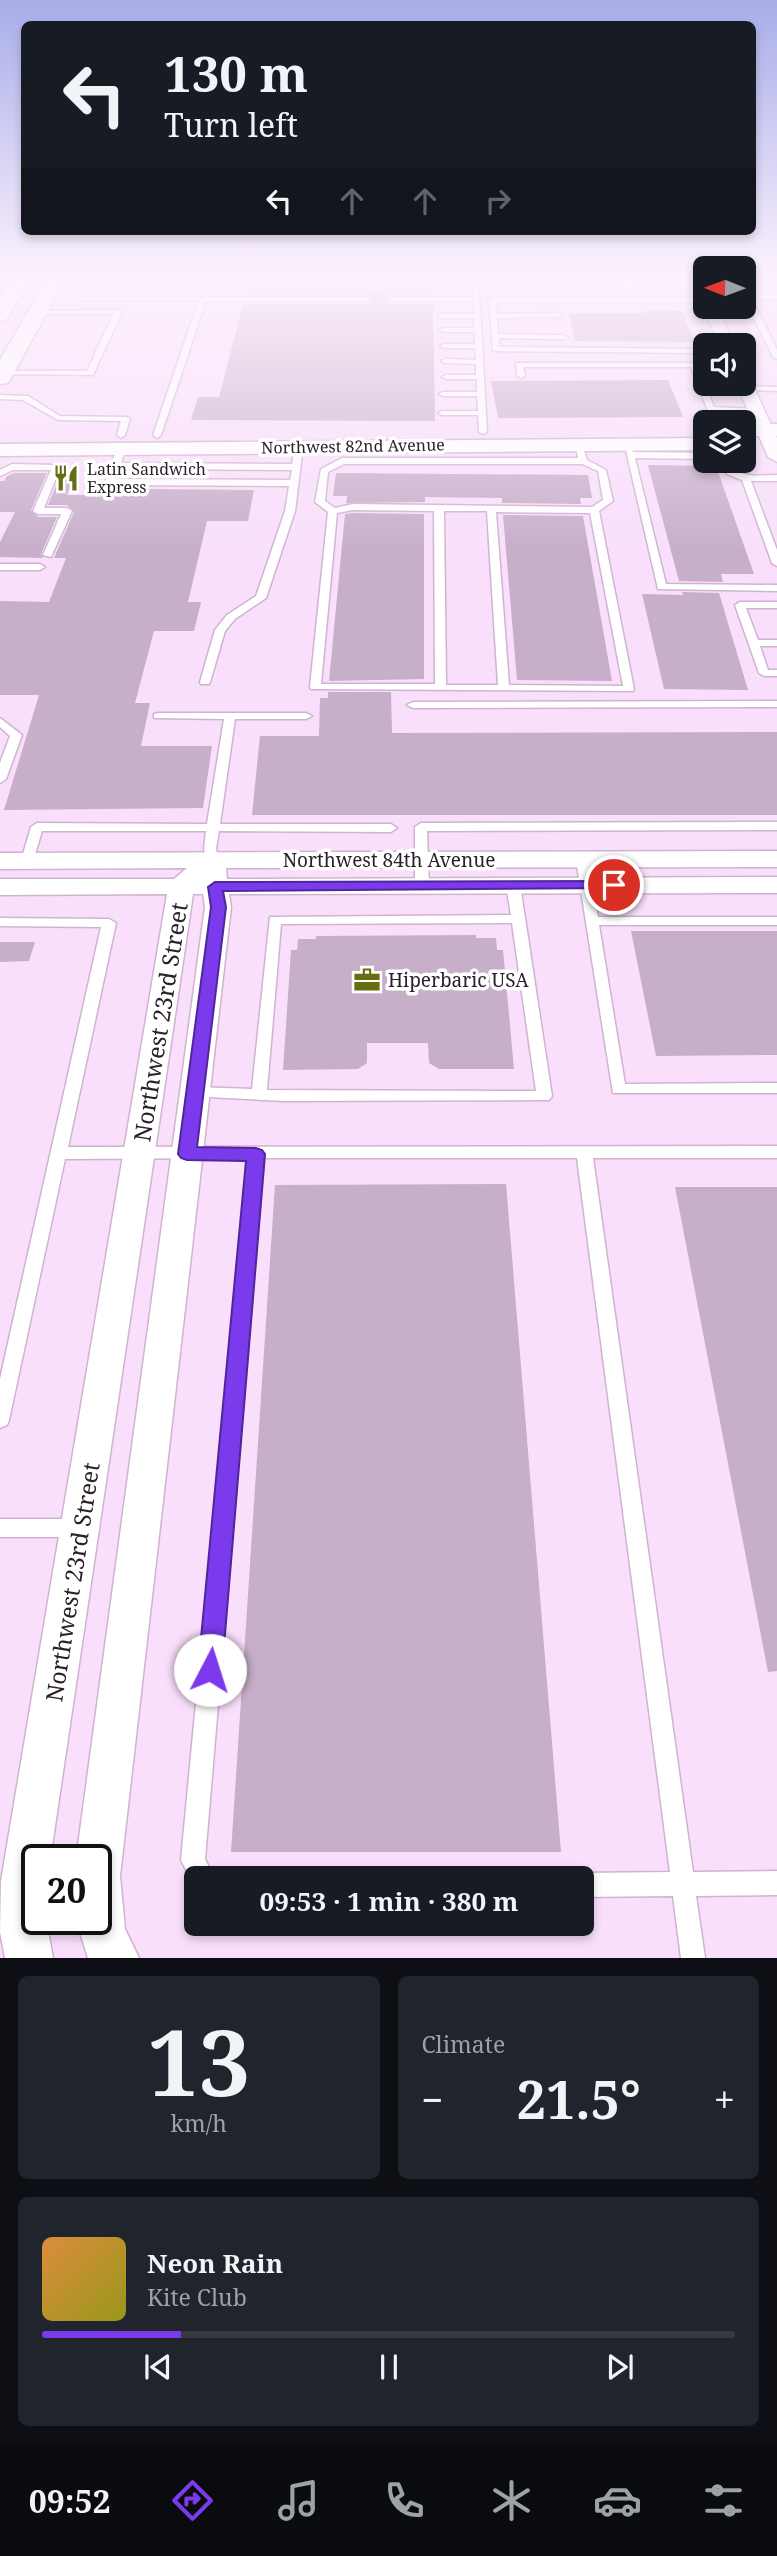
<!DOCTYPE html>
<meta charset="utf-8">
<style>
:root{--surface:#171b24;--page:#20242c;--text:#f1f3f6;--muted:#9ea1a6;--line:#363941;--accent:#7c3aed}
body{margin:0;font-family:"Noto Serif",serif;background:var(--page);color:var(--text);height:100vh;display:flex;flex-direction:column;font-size:26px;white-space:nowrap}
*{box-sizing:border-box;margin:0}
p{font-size:23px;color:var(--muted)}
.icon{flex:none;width:38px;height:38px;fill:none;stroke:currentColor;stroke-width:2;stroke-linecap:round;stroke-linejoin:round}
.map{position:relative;height:1958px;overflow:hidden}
.sheet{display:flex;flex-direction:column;gap:18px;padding:18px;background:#0d0f14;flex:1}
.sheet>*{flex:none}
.guide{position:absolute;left:21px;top:21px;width:735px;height:214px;border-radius:10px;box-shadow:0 4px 10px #0003;background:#171b24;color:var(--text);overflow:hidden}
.needle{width:46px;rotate:271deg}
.buttons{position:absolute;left:693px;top:256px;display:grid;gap:14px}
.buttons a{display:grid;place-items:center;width:63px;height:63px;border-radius:10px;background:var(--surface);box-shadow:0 4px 10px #0003;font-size:35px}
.speed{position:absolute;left:21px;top:1844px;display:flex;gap:14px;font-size:35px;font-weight:700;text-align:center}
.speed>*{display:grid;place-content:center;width:91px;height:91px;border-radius:50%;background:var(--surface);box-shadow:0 4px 10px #0003;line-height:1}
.speed .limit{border:4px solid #111;border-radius:10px;background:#fff;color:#111}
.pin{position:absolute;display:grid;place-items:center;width:60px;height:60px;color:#fff;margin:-30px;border:4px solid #fff;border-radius:50%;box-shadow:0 2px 7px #0007}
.me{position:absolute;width:77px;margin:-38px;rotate:5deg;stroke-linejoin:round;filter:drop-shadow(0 0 5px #0008)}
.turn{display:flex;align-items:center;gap:24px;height:147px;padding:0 28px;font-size:32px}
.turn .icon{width:91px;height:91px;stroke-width:2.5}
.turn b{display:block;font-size:49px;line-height:60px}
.lanes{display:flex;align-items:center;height:66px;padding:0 28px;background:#0003;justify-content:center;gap:35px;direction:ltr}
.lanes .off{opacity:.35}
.big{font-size:52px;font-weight:700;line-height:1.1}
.sheet .card{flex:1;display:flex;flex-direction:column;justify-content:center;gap:10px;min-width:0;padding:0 24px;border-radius:10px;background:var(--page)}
.sheet .dial{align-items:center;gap:0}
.dial b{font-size:91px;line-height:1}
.song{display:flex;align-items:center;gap:21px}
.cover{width:84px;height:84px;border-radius:10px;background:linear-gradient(135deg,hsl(30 70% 55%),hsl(60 70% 35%))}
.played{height:7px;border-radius:4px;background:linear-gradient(90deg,var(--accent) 20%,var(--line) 20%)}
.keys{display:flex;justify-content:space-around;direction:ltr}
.heat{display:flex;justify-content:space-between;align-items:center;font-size:38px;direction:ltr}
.sheet .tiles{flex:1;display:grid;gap:18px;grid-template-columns:1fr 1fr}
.card:last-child{grid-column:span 2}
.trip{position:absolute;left:184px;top:1866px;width:410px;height:70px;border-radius:10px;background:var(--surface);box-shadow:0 4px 10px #0003;font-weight:700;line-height:70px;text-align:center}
.dock{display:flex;height:112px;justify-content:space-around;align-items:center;background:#090b0e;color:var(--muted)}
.dock .icon{width:49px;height:49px}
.dock .on{color:var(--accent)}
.dock b{font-size:32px;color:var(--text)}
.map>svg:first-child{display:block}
.building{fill:#c7aec9}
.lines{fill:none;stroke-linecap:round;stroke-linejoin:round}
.service-casing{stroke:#ceb4cf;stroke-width:3}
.minor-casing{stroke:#ceb4cf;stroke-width:3}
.tertiary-casing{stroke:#ceb4cf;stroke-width:3}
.secondary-casing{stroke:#ceb4cf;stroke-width:3}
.service{fill:#fff;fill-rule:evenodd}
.minor{fill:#fff;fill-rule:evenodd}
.tertiary{fill:#fff;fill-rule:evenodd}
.secondary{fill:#fff;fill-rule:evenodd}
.route{fill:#7c3aed;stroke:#51269a;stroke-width:2}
.labels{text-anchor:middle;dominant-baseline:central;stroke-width:7;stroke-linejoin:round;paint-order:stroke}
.far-street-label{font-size:16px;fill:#2a212b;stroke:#fff}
.far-poi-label{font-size:16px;fill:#2a212b;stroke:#fff;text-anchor:start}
.street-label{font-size:19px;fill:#2a212b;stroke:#fff}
.poi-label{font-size:19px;fill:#2a212b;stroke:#fff;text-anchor:start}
.near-street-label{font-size:23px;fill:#2a212b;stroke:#fff}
</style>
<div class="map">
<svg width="777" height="1958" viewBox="0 0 777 1958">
<rect width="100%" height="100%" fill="#f9dffb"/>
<g class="building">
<path d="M250,278H433V280L250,281Z"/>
<path d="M247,290H433V294H390L385,300L390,304H433L435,421L191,420L198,397H219L243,304H368L373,300L368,294H246Z"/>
<path d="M646,310L682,311L695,342L575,341L569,313H646Z"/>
<path d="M668,380L683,417L498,418L491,381Z"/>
<path d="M648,465L716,466L754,574H721L723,582L679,581Z"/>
<path d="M62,471H77L67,495H145L147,489L254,490L248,521H207L188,602H201L194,631H154L135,703H150L141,746H212L203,808L4,810L39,695H0V601L49,602L66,558H54L74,512L67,505H48Z"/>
<path d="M14,473H47L31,510L38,517H57L41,554L43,558L0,557V542L15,512H0V481H4L7,476Z"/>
<path d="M336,473L588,475L592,498H580L581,504L502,503V498L425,497V502L346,503L347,496H333Z"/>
<path d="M353,513L424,514V679L329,681L345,514Z"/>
<path d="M503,515L583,516L612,681L517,680Z"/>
<path d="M682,592L719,593L748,690L664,689L642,594L683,595Z"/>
<path d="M328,692H391L392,733L777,732V815H252L260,736H319L320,698H328Z"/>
<path d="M631,931H777V1055L656,1056Z"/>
<path d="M476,935V938H496L497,950H503L514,1069H439L429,1063L428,1043H367V1063L358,1069L283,1070L291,950H297L298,939H316V936Z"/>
<path d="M0,942H35L29,961L0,962Z"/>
<path d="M506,1184L561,1852H231L275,1185Z"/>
<path d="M675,1187H777V1671L768,1672Z"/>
</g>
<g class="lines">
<g class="service-casing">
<g id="service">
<path d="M491,278H501L493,282L502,284H625L623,278H629L632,284L674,285L677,287L674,289L502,288L486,284L479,286L487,432L483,434L479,432L478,415H442L438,413L442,411H478L477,396H443L439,394L443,392H477V379H446L442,377L446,375H476V364L445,363L441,361L445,359L476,360L475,348H444L440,346L444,344H475V332H443L439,330L443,328H474V318H442L438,316L442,314H474L473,301H390L387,299L390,297H473V287L85,288L82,286L85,284L475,283Z"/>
<rect x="744" y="284" width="33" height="4"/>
<path d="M744,295H777V299H752L777,350V359L773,357L744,299Z"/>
<path d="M77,297H368L371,299L368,301H206L161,435L157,438L153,435L199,300H79Z"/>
<path d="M492,298H705V302H496L497,314L559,313L563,315L559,317L497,318L498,334L564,335L568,337L564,339L499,338L500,347L705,349V353L493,351L489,300Z"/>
<path d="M118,310L122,312L93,375L0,374L3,371H87L113,314H38L36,311Z"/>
<path d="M516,363H705V367H699L714,407L756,409L760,411L756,413L708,411L691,367H523L525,376L521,378L517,376Z"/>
<path d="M743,386L777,387V391L746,390H743Z"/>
<path d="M0,395L28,396L60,416L126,417L130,419L125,435L121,438L117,435L121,421L58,420L23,400L0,399Z"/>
<path d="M575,442L582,444L587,460L606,470L613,501L599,511L634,689L633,691L311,689L310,687L328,512L315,502L321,469L342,458H578ZM344,464H582L598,471L603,500L592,507L353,504L335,508L325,501L328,472ZM353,510L434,511L435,684H321L337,513ZM444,511H487L498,685H446ZM496,512L590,513L623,686L509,685Z"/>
<path d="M624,442H630L633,452L705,453V459L635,458L666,584L777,585V591L658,589Z"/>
<path d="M299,444L303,447L295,511L266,598L235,619L225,631L210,682L209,684H201L200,682L215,630L227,615L256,596L285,511L289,486L109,485L105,482C109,471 113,453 122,446L126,449L121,463L292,464L295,447ZM119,469L292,470L290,480L114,479Z"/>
<path d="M719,460H727C739,480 757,475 777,475V481H751L777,550V566L772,563L742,480L727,474Z"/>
<path d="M12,464L56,465L60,468L44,508H67L72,511L51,557L43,555L61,514H38L33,511L51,470H13L0,476V470Z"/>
<path d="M0,564H40L45,567L40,570H0Z"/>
<path d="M777,602V608H746L758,640H777V646H760L768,670H777V676H764L759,673L735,605L740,602Z"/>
<path d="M777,701V707L413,708L407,705L413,702Z"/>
<path d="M158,713H306L312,716L306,719H235L220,824H391L397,828L391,832L219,831L216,848L218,860L212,864L206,860L204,848L206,831H42L33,861L27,865L22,864L21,861L31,827L37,823L207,824L224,719L154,718V714Z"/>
<path d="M0,718L22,735L6,779L0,783V763L10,736L0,727Z"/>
<path d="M777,822V830L427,831L429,886L422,890L415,886V827L421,823Z"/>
<path d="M582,855L588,859L598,917H777V925H599L625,1084L777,1083V1093H613L576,859Z"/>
<path d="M513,881L520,885L552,1096L549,1100L284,1101L190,1096L187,1092L190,1088L195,1087L252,1089L270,917L511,915L506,885ZM512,923L536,1091L267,1090L281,924Z"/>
<path d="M0,918L109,919L116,923L68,1147L777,1146V1158H593L693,1872L777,1871V1895L696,1896L705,1958H681L673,1896L581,1897V1878H572L581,1873L670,1872L577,1158H264L205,1859L214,1878H196V1887L194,1886L181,1860L248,1158L65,1159L9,1420L7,1425L0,1428V1379L101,927L0,926Z"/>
<path d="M0,1519H79L86,1522L89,1528L86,1534L79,1537H0Z"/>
</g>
</g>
<g class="minor-casing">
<g id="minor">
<path d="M691,278H705V300L698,296Z"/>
<path d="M705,303V306H717L734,345H719L703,306Z"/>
<path d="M744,378L752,383L777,438V462L768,457L736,383H744Z"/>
<path d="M777,851V867L226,868L227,879L777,877V893L229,894L231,907L120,1876L125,1929L139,1958H88L76,1920H96V1860H76L205,907L203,894H193L50,1860H37V1920H46L53,1958H5L0,1932L1,1881L167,894L0,895V879H174L187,868L0,869V853Z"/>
</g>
</g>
<g class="tertiary-casing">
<g id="tertiary">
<rect x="744" y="424" width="33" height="12"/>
<path d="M705,438V450L0,456V444Z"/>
</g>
</g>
<g class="secondary-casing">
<g id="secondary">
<path d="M13,278H31L7,319L0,321V299Z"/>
<path d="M48,278H66L11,378L8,383L0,384V360Z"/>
</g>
</g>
<use href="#service" class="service"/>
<use href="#minor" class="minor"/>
<use href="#tertiary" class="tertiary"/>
<use href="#secondary" class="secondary"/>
</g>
<linearGradient id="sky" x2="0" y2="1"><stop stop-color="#a7ade9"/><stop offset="0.5" stop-color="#fcf1fd"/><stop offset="1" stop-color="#fcf1fd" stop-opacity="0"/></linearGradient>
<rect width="777" height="552" fill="url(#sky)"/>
<path class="route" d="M614,881L621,885L619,888L223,891L226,907L197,1147L256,1148L262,1150L265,1154L222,1670L218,1678L210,1681L201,1678L198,1670L246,1161L187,1160L181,1158L178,1154L211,907L208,887L215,882Z"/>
<defs>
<g id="restaurant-bare" transform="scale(2.1)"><path d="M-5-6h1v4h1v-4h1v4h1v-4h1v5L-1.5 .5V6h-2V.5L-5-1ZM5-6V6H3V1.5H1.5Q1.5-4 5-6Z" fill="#676d12" stroke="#fff" stroke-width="2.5" paint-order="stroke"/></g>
<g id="office-bare" transform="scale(2.1)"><path d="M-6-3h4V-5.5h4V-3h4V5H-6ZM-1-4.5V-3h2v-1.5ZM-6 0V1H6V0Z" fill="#676d12" stroke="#fff" stroke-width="2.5" paint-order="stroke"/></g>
</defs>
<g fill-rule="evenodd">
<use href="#restaurant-bare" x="66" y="478"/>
<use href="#office-bare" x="367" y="980"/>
</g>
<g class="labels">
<g class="far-street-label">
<text transform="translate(353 446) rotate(-1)">Northwest 82nd Avenue</text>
</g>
<g class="far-poi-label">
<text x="87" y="469">Latin Sandwich<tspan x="87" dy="18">Express</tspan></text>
</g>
<g class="street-label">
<text x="389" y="860">Northwest 84th Avenue</text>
</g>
<g class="poi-label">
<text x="388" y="980">Hiperbaric USA</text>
</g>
<g class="near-street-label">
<text transform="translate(160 1022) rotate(-81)">Northwest 23rd Street</text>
<text transform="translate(72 1582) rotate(-81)">Northwest 23rd Street</text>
</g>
</g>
</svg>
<div class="buttons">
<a><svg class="needle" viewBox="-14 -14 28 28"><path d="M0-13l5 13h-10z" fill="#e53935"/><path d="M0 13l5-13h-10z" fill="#9ea1a6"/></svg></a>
<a><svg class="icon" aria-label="sound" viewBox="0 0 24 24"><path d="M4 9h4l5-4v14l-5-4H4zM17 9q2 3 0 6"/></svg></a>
<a><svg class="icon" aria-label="layers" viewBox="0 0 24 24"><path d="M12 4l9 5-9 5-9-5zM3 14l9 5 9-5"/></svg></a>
</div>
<div class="speed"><div class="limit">20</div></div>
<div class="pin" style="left:614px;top:885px;background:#d93025"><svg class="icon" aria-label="arrive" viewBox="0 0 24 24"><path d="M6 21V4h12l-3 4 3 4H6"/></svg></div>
<svg class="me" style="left:210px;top:1670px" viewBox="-20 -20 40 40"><circle r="19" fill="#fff"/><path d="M0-13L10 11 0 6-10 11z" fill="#7c3aed"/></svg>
<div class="trip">09:53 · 1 min · 380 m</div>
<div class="guide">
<div class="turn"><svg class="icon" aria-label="left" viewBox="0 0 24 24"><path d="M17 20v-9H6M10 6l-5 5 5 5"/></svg><div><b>130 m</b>Turn left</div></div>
<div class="lanes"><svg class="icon" aria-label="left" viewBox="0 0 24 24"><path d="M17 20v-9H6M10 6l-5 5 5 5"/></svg><svg class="icon off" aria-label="ahead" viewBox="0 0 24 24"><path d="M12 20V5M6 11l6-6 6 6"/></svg><svg class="icon off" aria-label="ahead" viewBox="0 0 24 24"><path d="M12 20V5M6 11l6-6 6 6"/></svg><svg class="icon off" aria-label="right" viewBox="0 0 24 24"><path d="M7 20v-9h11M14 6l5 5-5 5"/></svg></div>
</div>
</div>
<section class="sheet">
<div class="tiles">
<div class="card dial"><b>13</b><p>km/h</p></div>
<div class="card"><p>Climate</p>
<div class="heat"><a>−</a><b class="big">21.5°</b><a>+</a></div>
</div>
<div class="card">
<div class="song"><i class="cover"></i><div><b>Neon Rain</b><p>Kite Club</p></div></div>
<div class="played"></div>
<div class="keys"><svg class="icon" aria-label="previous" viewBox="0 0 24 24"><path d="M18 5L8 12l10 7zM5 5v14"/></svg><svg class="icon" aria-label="pause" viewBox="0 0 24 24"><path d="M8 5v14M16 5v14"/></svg><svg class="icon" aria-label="next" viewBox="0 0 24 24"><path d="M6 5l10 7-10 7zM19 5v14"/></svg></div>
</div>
</div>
</section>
<nav class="dock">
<b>09:52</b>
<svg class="icon on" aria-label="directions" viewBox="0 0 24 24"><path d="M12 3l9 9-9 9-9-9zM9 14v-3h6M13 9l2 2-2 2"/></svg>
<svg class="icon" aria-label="music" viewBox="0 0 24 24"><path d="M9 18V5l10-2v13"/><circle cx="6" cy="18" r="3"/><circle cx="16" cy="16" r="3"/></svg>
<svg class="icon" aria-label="phone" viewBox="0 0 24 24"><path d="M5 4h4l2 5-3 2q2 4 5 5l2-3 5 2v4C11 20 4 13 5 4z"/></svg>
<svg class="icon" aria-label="climate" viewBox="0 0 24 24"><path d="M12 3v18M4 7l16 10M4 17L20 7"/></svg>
<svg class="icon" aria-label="car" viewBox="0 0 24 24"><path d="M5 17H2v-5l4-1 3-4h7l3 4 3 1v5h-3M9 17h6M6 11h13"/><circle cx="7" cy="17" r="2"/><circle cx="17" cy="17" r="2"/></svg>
<svg class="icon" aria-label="filters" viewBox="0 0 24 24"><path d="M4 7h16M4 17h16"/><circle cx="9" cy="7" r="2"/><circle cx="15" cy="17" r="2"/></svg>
</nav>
